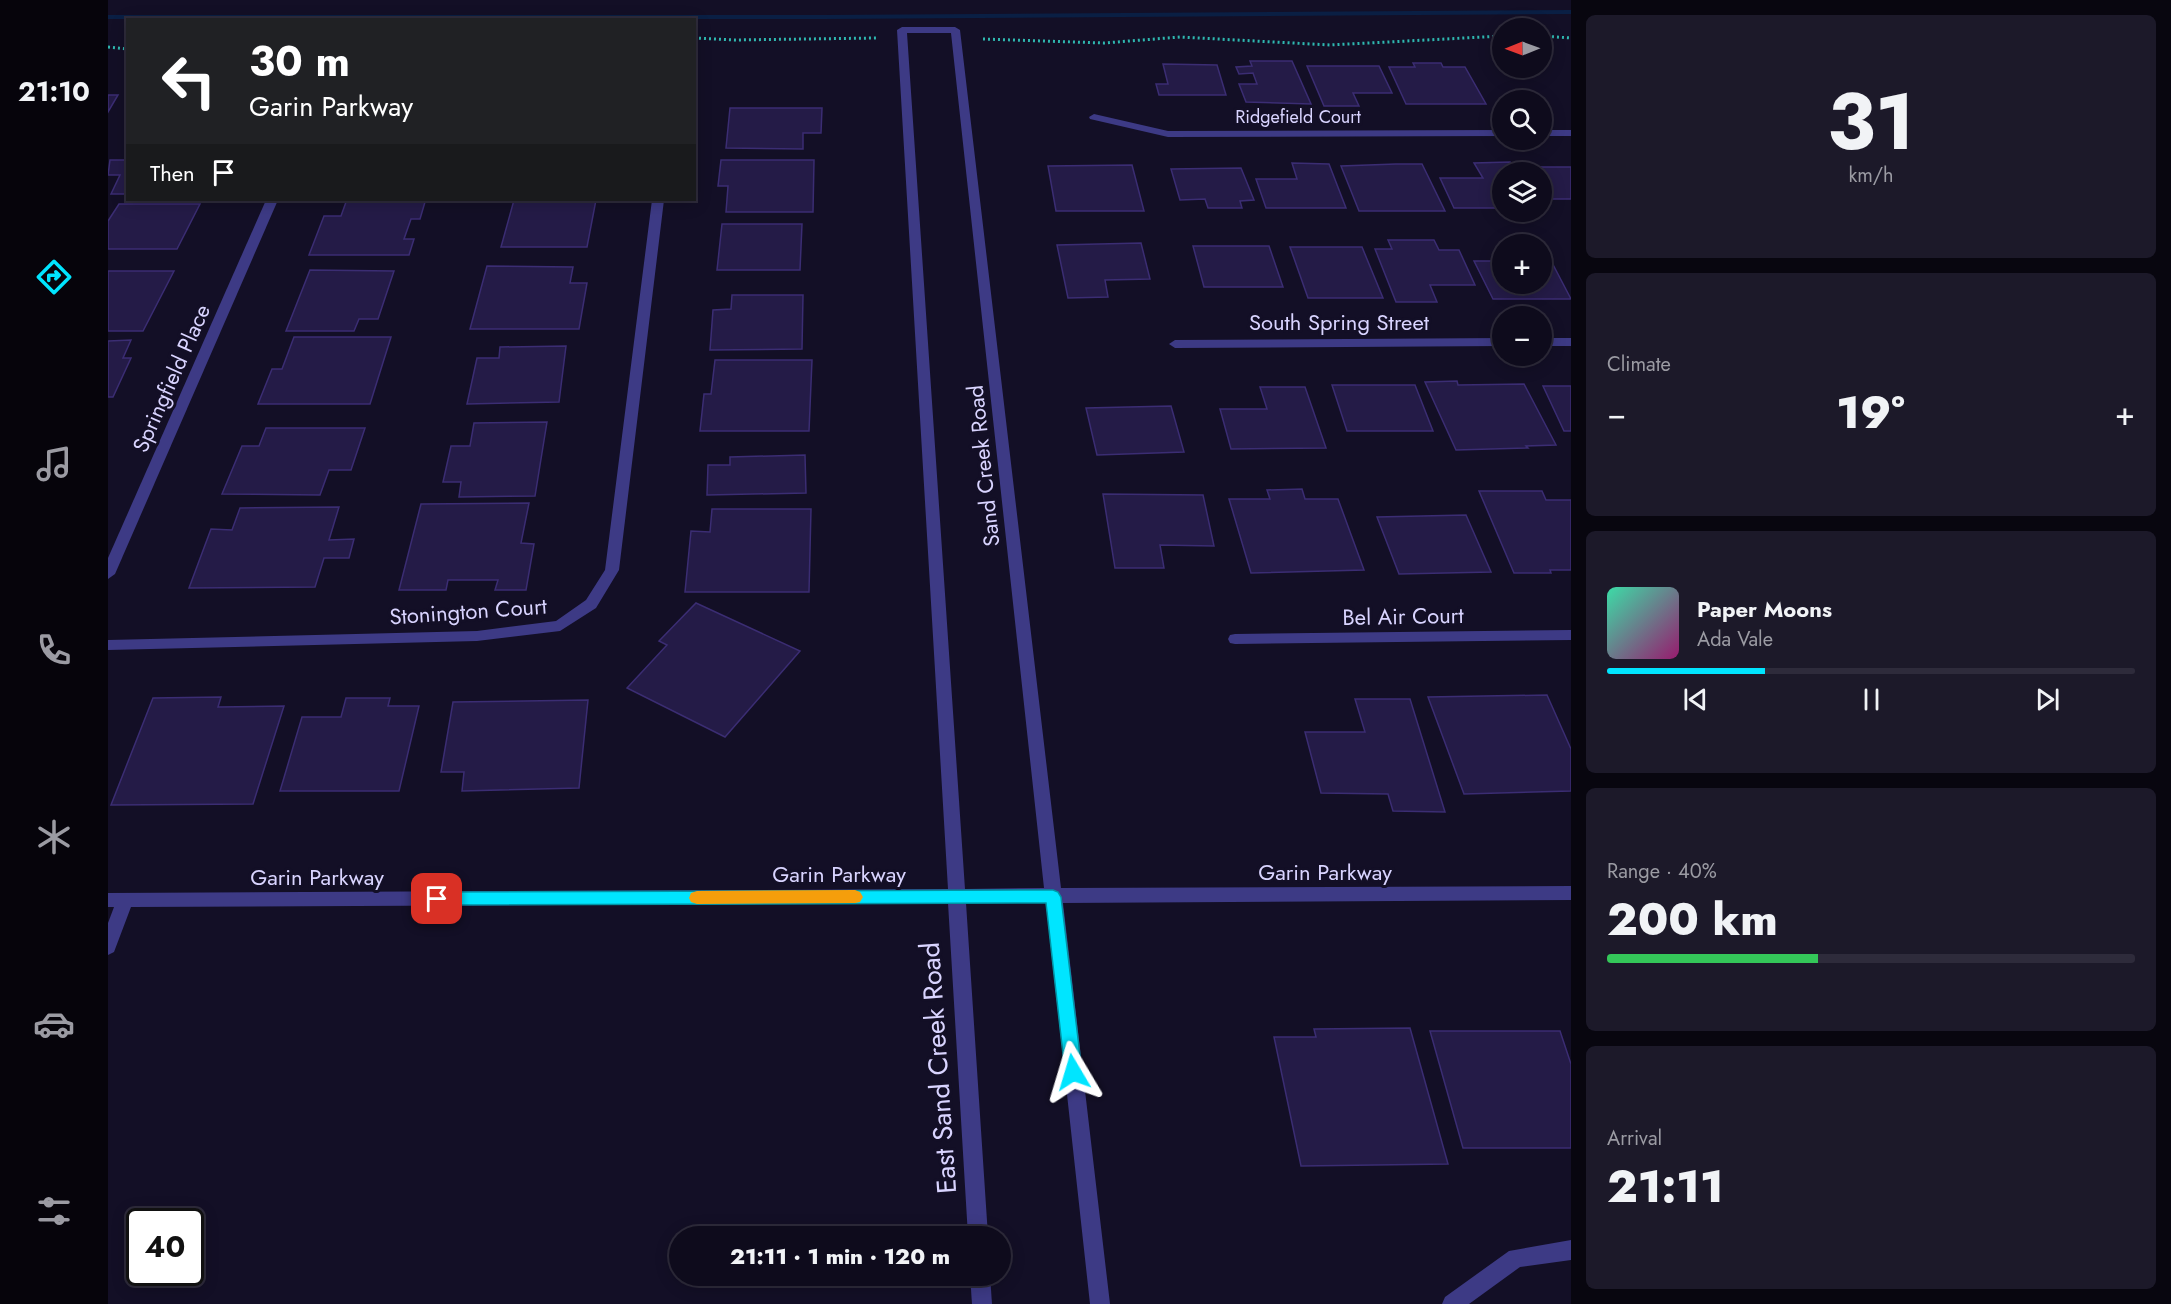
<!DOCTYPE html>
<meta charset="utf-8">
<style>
:root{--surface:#0e0b1c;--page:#1c1929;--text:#f1f3f6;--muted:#9b9ba3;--line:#2e2b3b;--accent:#00e5ff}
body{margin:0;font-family:Jost,sans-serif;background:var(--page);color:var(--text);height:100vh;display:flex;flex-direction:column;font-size:22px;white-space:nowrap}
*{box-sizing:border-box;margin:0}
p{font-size:20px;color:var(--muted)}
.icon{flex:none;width:33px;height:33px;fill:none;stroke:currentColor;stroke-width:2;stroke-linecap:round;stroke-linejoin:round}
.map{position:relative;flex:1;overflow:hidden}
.drawer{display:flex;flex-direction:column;gap:15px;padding:15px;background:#08060f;width:600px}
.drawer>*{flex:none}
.top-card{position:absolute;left:18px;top:18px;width:570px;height:183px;border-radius:0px;box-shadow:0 3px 15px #0003,0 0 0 2px var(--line);background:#202124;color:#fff;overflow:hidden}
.needle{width:39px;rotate:269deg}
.buttons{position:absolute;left:1384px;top:18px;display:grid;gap:12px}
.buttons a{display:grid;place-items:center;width:60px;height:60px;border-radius:50%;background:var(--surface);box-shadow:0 3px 15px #0003,0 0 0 2px var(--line);font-size:30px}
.speed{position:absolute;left:18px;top:1208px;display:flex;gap:12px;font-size:30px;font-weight:700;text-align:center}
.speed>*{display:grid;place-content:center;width:78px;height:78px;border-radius:50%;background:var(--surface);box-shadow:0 3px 15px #0003,0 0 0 2px var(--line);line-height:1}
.speed .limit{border:3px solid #111;border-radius:9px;background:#fff;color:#111}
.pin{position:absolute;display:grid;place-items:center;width:51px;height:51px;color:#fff;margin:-26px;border-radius:12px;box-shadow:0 3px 9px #0006}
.me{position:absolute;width:66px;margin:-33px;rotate:353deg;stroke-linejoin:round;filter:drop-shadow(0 0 4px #0008)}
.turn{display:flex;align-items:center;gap:21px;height:126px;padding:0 24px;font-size:27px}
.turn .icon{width:78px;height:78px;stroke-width:2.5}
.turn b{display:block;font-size:42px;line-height:51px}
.then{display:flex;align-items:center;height:57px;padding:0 24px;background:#0003;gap:12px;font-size:22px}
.big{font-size:45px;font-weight:800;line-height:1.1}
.drawer .card{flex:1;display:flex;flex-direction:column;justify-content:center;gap:9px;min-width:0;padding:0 21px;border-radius:9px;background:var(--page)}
.drawer .dial{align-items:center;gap:0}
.dial b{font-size:78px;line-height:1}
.song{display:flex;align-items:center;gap:18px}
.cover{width:72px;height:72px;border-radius:9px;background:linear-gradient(135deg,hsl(160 70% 55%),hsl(320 70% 35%))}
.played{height:6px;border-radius:3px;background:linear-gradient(90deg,var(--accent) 30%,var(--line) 30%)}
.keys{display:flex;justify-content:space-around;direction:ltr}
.heat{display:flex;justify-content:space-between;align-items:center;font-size:33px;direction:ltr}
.charge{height:9px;border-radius:4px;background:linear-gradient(90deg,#34c759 40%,var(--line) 0)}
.trip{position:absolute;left:561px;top:1226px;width:342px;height:60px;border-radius:30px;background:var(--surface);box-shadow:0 3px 15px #0003,0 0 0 2px var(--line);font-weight:800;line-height:60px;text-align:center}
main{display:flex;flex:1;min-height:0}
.tab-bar{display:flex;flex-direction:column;width:108px;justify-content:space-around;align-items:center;background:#06040b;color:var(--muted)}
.tab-bar .icon{width:42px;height:42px}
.tab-bar .selected{color:var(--accent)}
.tab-bar b{font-size:27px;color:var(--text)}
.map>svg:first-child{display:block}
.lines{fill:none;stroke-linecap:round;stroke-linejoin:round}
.stream{fill:#0a1f44;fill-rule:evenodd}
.building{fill:#241b47;stroke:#3b2d73;stroke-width:1.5}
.path{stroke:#2fb8b0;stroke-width:3;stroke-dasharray:2 3;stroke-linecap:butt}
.minor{fill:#3d3a85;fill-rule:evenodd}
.route{fill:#00e5ff;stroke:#0095a6;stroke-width:1.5}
.slow{fill:#f59e0b}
.labels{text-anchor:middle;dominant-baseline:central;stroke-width:6;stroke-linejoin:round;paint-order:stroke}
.far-street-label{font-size:18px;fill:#d9d4ff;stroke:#130f26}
.street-label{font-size:22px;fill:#d9d4ff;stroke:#130f26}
.near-street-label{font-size:27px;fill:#d9d4ff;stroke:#130f26}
</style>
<main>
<nav class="tab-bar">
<b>21:10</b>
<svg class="icon selected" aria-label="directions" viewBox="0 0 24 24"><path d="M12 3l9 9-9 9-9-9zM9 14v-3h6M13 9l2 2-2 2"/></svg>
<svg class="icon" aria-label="music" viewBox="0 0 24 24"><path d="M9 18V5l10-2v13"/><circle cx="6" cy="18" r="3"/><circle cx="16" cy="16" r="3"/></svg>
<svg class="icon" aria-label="phone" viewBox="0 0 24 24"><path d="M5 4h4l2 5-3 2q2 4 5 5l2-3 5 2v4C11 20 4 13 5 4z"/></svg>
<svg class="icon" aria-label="climate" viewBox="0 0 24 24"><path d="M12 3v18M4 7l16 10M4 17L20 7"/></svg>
<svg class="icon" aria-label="car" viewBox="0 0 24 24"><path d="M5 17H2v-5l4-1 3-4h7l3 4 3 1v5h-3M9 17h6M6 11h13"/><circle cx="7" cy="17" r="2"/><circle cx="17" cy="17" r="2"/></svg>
<svg class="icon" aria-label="filters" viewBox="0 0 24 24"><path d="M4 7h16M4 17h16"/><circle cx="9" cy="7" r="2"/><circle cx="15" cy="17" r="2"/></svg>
</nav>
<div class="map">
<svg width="1463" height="1304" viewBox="0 0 1463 1304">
<rect width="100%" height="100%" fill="#130f26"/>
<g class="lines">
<path class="stream" d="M1463,10V14L718,19H0V15H718Z"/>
</g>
<g class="building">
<path d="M1142,61H1184L1203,104L1138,102L1131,84H1149L1145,73L1131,74L1128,67L1144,66Z"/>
<path d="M1305,63H1333L1335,67H1357L1378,104H1298L1281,67H1307Z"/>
<path d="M1055,64L1109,65L1118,95H1051L1048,84H1060Z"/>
<path d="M1199,66H1271L1284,93H1245L1251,106H1216Z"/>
<path d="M0,95H10L0,112Z"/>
<path d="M622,108H714L713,133H695V149L618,148Z"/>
<path d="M2,160H20V194H3L12,175H0Z"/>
<path d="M613,160H706L705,212H618L620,186H610Z"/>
<path d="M1402,162L1408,172H1395V212H1429L1432,215L1397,216L1393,208H1346L1332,178H1375L1366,163Z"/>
<path d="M1184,163L1221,164L1238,208H1158L1148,179H1189Z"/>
<path d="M1288,164H1314L1337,211H1251L1233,166Z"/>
<path d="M1024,165L1036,211H948L940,166Z"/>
<path d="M1421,167H1463V199H1439L1434,190V172H1424Z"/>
<path d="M1133,168L1146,200L1132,201L1134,208H1100L1097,199L1072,200L1063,169Z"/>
<path d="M406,200H488L479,247H393Z"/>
<path d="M238,202H317L312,219H303L296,239H306L301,255H201L216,216H233Z"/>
<path d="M11,204H92L69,249H0V221Z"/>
<path d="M614,224H694L692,270H609Z"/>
<path d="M1280,240H1326L1331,250H1351L1367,285H1322L1329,302H1288L1267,249H1284Z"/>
<path d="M1033,243L1042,279L997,280L1000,297L960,298L949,245Z"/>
<path d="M1085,246H1161L1175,287H1096Z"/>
<path d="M1182,247H1254L1275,298H1200Z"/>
<path d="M1434,257H1441L1463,299H1385L1366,261H1395V284H1434Z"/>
<path d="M379,266L465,267L462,283H479L471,329H362Z"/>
<path d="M202,270L286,271L270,319H251L246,331H178Z"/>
<path d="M0,271H66L35,331H0Z"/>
<path d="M624,295H695L694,349L602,350L605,310L623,309Z"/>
<path d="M186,337H283L262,404H150L164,369H174Z"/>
<path d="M23,340L15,358H23L5,397H0V341Z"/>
<path d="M458,346L451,402L359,404L369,358H391L392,347Z"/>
<path d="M607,360H704L701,431H592L596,394H603Z"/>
<path d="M1349,381L1350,385L1416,384L1448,445L1418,446L1420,448L1348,450L1317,382Z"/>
<path d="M1224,385H1307L1325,431H1239Z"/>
<path d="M1435,386H1463V431H1456Z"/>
<path d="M1152,387H1197L1218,448L1123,449L1112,409H1159Z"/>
<path d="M1063,406L1076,452L989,455L978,408Z"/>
<path d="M439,422L427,496L351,497L353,482H335L343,446H362L366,423Z"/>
<path d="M158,428H257L243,470H221L212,495L114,494L134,446H151Z"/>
<path d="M697,455L698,493L599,495L600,465H622V457Z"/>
<path d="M1194,489L1197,499H1230L1256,570L1143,573L1121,499H1162L1159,490Z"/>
<path d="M1371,491H1434L1438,500H1463V570H1442L1443,573H1406Z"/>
<path d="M995,494L1095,495L1106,546L1052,545L1056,568H1007Z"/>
<path d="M421,503L413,543L426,544L418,590H387L390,580H340L338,590H291L313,504Z"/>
<path d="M231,507L221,540L246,539L241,558H216L207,587L81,588L103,529L124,530L132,508Z"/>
<path d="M604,509H703L701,592H577L583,531L602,532Z"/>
<path d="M1358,515L1383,572L1291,574L1269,517Z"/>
<path d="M588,603L692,651L617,737L519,688L559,645L551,641Z"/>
<path d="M1439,695L1463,749V791L1356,794L1320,697Z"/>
<path d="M113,697L110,707L176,706L145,804L3,805L45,698Z"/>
<path d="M238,698H282L280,706H311L291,791H172L194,717H233Z"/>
<path d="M1247,699H1302L1337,812L1285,811L1280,794L1213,793L1197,732H1257Z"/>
<path d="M480,700L471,788L354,791L356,772H333L345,702Z"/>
<path d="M1302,1028L1340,1164L1193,1166L1166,1037H1208L1206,1029Z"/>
<path d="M1322,1031H1452L1463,1064V1148H1355Z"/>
</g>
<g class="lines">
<g class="path">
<path d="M1434,36L1463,38"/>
<path d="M586,38L626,40L769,38"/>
<path d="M875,39L996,43L1072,37L1222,45L1395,36"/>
<path d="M0,47L20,49"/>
</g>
<g class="minor">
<path d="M794,27H847L852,30L953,888L1463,886V900L955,903L1002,1304H982L938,903H858L880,1236H860L840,903L23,907L6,952L0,955V923L6,907H0V893L840,889L789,30ZM799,33H843L936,888L857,889Z"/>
<path d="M986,114L1060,131L1395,130V136L1060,137L982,119L981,117Z"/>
<rect x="1434" y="130" width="29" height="6"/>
<path d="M158,200H170L7,574L0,579V558Z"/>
<path d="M544,200H556L511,570L488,608L452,631L369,641L0,650V640L369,631L448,621L478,600L497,570Z"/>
<path d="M1395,338V346L1067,348L1061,344L1067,340Z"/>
<rect x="1434" y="338" width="29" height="8"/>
<path d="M1463,630V640L1127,644L1122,643L1120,639L1122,635L1127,634Z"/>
<path d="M1463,1240V1260L1412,1267L1361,1304H1334L1337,1297L1401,1251Z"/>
<path d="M862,1275H882L884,1304H864Z"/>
</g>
</g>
<path class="route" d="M945,890L950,892L953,897L974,1072L971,1077L965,1079L959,1077L957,1072L938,903L329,905L324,903L321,899L324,894L329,892Z"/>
<path class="slow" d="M747,890L752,892L755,897L752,902L747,903L589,904L583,902L581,898L583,893L589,891Z"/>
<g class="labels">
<g class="far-street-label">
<text x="1190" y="117">Ridgefield Court</text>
</g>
<g class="street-label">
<text x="1231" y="322">South Spring Street</text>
<text transform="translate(63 378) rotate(-66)">Springfield Place</text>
<text transform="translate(875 466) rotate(-96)">Sand Creek Road</text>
<text transform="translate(360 611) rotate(-4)">Stonington Court</text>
<text transform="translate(1295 616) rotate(-1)">Bel Air Court</text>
<text x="1217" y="872">Garin Parkway</text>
<text x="731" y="874">Garin Parkway</text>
<text x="209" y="877">Garin Parkway</text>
</g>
<g class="near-street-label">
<text transform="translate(830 1068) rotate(-94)">East Sand Creek Road</text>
</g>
</g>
</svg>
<div class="buttons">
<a><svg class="needle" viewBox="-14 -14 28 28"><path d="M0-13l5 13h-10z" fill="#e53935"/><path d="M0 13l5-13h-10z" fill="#9b9ba3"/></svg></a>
<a><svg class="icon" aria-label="search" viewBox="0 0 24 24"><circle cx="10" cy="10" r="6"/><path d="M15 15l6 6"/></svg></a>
<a><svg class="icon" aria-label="layers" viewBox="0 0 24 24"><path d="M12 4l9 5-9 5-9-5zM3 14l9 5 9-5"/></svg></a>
<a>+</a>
<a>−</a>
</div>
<div class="speed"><div class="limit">40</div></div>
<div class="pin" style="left:329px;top:899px;background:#d93025"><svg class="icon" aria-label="arrive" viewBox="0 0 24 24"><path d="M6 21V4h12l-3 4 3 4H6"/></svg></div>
<svg class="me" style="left:965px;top:1072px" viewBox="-20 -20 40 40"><path d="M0-17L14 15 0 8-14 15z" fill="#00e5ff" stroke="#fff" stroke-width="4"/></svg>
<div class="trip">21:11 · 1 min · 120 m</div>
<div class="top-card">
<div class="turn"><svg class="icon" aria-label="left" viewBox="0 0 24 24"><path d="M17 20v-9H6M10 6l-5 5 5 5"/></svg><div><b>30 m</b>Garin Parkway</div></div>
<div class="then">Then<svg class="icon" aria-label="arrive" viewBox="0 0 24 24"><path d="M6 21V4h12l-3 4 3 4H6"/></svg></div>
</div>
</div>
<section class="drawer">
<div class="card dial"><b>31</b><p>km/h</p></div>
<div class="card"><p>Climate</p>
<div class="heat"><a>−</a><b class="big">19°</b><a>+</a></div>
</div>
<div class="card">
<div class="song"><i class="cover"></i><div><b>Paper Moons</b><p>Ada Vale</p></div></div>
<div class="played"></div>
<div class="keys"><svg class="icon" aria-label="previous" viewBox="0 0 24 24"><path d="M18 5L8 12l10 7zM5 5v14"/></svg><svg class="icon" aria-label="pause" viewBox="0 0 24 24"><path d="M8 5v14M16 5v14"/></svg><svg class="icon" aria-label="next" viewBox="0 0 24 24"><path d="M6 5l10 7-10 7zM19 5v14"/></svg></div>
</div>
<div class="card"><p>Range · 40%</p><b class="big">200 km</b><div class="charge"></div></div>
<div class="card"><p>Arrival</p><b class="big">21:11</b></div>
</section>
</main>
